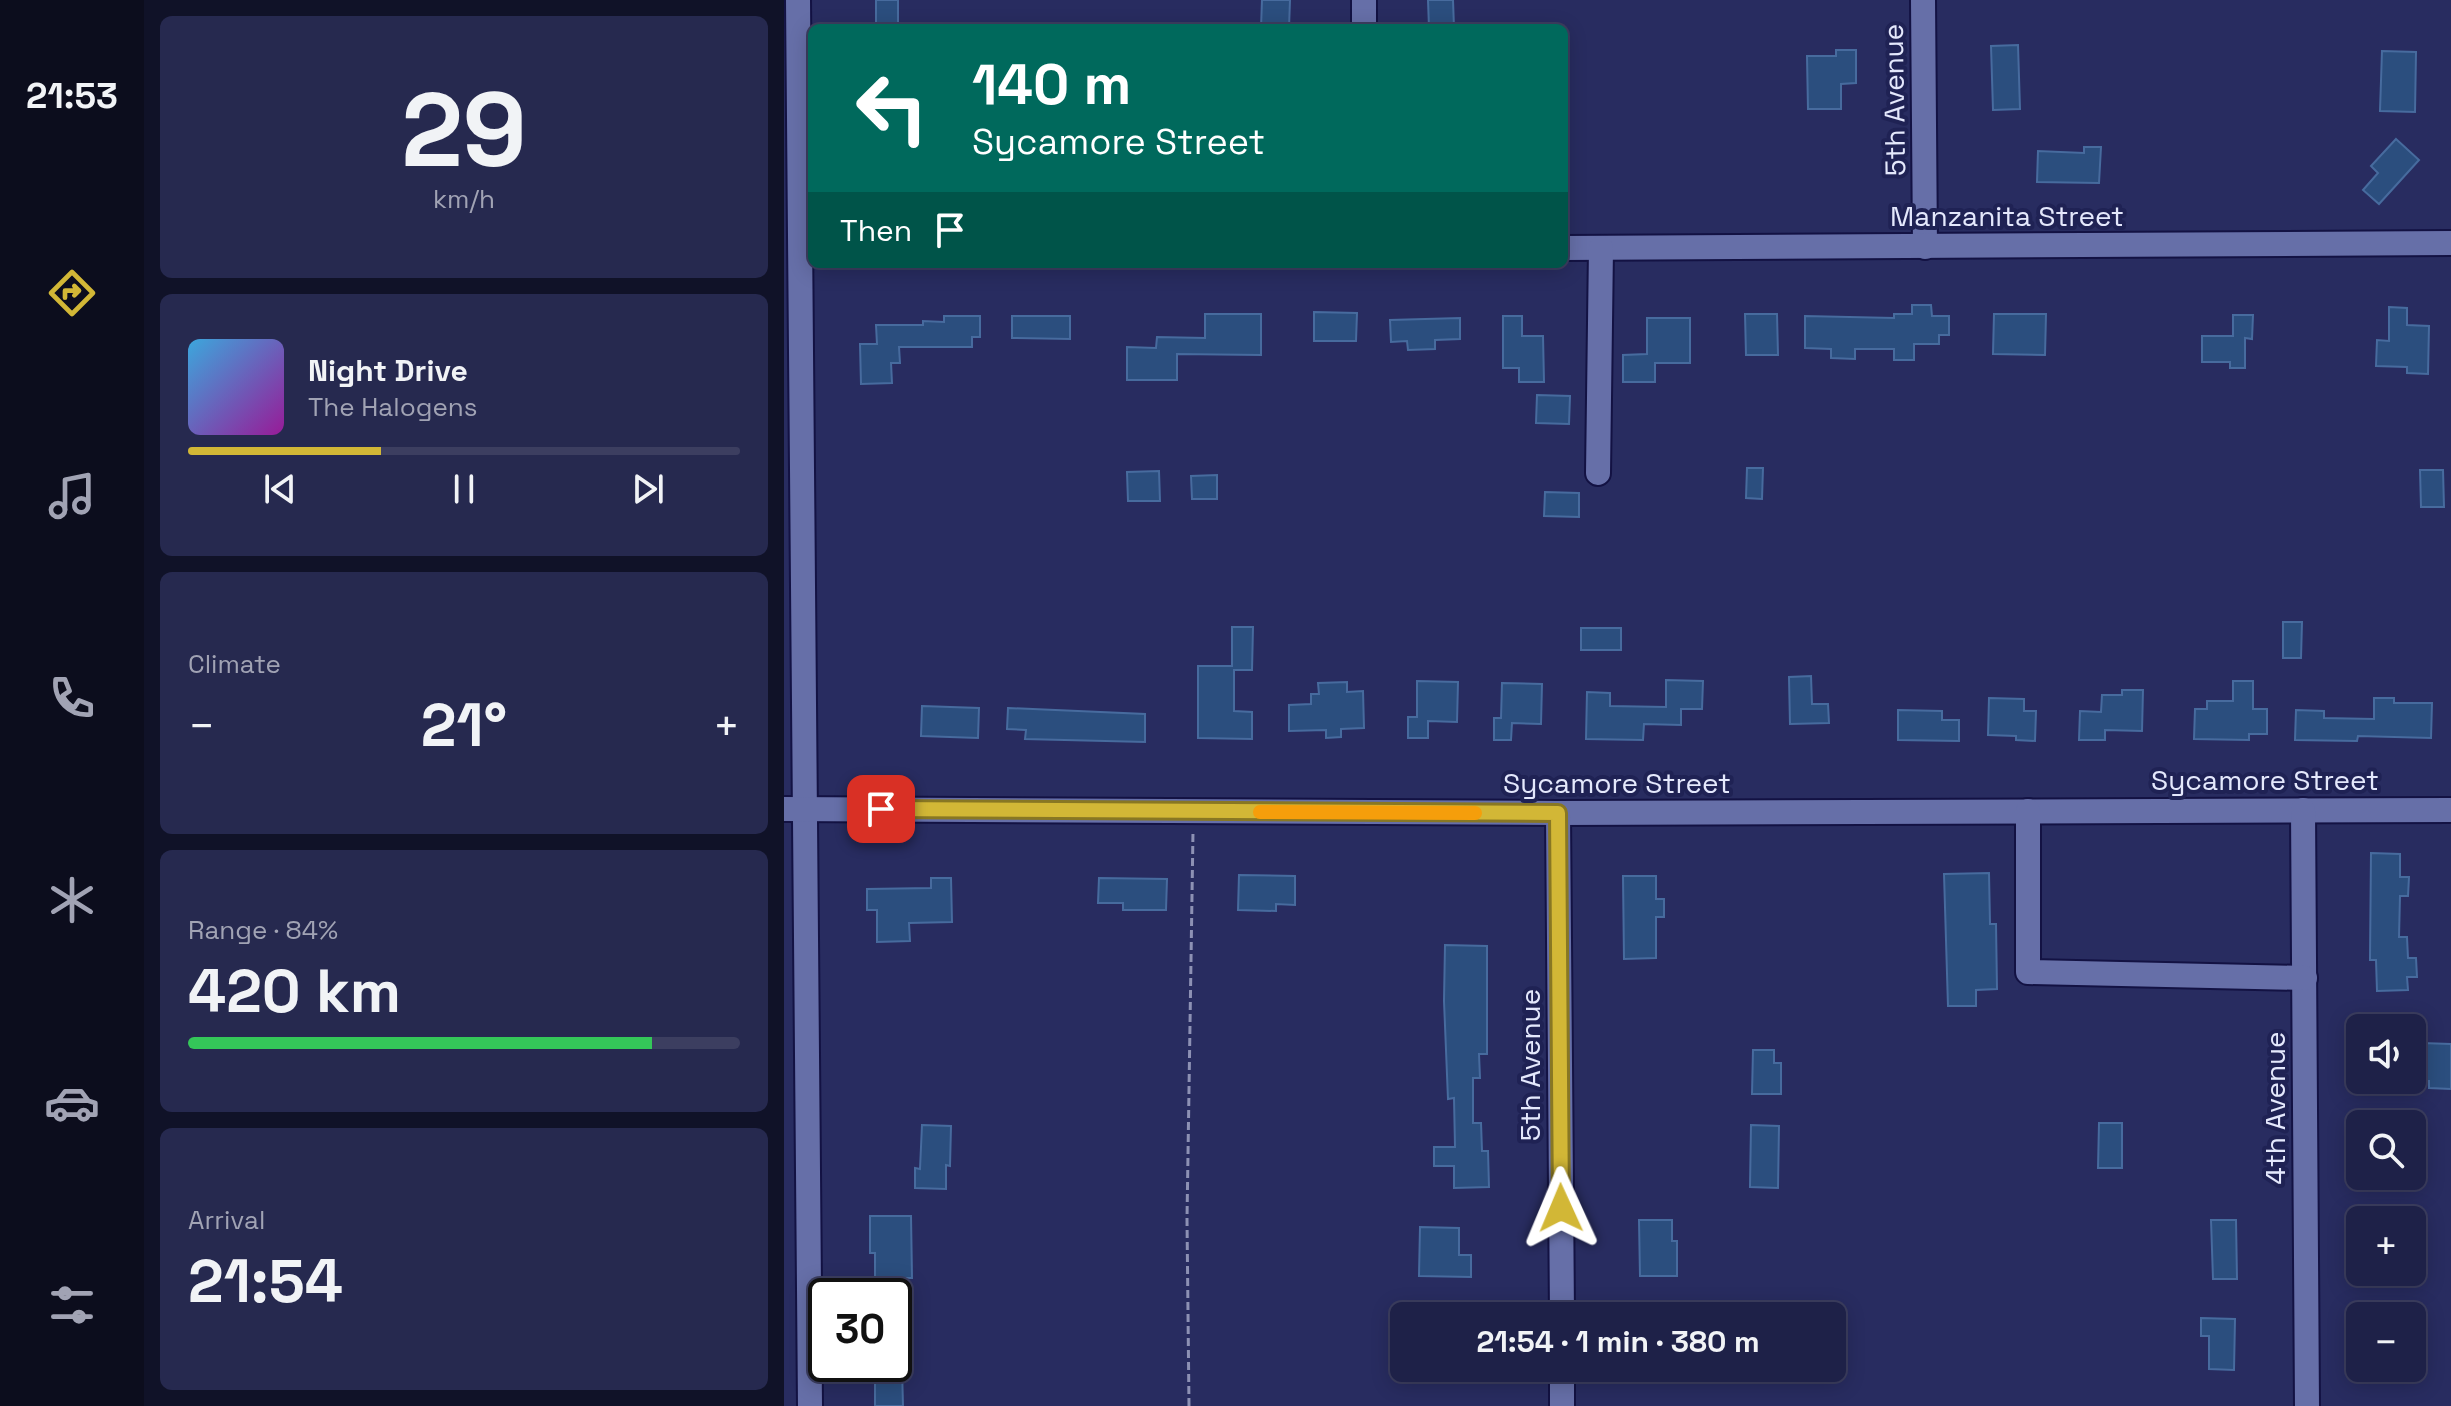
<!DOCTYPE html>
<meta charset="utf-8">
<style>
:root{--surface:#1e2148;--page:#26294f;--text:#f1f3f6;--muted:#a1a3b4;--line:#3c3e60;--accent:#d2b736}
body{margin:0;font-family:"Space Grotesk",sans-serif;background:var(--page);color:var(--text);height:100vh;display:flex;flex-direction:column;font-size:30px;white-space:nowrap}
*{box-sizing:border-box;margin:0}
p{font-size:26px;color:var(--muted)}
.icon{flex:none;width:44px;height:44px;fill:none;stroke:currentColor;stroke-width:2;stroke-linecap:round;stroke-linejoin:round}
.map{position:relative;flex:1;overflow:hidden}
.side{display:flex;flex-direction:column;gap:16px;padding:16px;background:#101228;width:640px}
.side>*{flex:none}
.top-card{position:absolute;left:24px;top:24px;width:760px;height:244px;border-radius:12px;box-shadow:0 4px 20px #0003,0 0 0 2px var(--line);background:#00695c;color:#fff;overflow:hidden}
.tools{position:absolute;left:1562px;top:1014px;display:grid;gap:16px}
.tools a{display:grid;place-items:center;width:80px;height:80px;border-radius:12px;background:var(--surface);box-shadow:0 4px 20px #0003,0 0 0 2px var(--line);font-size:40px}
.speed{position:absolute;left:24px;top:1278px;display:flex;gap:16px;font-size:40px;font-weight:700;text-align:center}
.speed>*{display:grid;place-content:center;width:104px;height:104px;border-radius:50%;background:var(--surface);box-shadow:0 4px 20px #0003,0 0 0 2px var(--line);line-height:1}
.speed .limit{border:4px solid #111;border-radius:12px;background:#fff;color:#111}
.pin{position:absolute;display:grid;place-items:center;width:68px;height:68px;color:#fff;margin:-34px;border-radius:16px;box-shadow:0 4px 12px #0006}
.me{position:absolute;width:88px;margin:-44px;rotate:359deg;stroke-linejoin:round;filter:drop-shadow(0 0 6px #0008)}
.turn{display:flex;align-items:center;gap:28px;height:168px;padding:0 32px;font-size:36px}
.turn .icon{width:104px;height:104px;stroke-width:2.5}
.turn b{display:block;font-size:56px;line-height:68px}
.then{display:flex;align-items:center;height:76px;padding:0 32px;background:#0003;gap:16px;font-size:30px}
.big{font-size:60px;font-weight:700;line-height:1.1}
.side .widget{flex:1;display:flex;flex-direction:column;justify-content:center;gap:12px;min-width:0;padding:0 28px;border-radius:12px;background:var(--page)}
.side .dial{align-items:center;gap:0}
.dial b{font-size:104px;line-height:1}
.song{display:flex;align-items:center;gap:24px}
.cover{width:96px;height:96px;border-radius:12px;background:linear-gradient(135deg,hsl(200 70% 55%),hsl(300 70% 35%))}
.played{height:8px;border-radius:4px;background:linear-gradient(90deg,var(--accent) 35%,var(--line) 35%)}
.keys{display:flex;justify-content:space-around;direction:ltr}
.heat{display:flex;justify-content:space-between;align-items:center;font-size:44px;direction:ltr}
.charge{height:12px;border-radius:6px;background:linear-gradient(90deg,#34c759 84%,var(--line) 0)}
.trip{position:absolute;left:606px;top:1302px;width:456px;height:80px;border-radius:12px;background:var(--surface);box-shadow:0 4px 20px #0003,0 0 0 2px var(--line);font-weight:700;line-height:80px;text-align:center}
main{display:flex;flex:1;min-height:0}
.dock{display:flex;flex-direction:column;width:144px;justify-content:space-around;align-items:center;background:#0c0d1d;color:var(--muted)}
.dock .icon{width:56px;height:56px}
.dock .on{color:var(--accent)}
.dock b{font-size:36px;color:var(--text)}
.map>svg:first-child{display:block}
.building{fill:#2b4e7e;stroke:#476b9e;stroke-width:2}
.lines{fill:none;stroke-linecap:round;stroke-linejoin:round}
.minor-casing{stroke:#131243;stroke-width:28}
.path{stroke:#8d91b4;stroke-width:3;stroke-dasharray:8 4;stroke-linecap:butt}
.minor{stroke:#666fa8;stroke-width:24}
.route-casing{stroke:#887723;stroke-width:20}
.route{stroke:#d2b736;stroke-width:14}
.slow{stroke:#f59e0b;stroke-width:14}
.labels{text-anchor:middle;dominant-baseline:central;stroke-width:8;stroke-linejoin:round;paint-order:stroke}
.street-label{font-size:28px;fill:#e4e8fc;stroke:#1f2254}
</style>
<main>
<nav class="dock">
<b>21:53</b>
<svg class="icon on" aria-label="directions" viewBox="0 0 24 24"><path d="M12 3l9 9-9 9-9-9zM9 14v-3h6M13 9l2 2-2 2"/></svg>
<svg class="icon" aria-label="music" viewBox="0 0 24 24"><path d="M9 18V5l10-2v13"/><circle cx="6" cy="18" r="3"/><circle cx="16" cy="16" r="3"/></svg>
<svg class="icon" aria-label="phone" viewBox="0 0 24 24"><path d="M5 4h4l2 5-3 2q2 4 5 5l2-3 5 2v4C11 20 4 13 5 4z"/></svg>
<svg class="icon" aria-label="climate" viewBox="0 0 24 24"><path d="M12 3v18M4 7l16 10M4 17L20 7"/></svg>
<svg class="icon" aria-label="car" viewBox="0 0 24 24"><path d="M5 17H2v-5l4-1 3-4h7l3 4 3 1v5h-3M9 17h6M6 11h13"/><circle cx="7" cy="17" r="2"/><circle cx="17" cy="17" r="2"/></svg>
<svg class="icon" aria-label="filters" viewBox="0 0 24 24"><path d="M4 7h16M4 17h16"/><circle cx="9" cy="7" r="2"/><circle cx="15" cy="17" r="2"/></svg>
</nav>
<section class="side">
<div class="widget dial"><b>29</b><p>km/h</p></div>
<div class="widget">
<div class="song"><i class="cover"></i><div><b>Night Drive</b><p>The Halogens</p></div></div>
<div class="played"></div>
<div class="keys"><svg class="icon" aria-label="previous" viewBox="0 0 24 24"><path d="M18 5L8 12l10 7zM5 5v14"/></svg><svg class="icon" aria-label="pause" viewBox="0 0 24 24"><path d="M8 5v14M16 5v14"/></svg><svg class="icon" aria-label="next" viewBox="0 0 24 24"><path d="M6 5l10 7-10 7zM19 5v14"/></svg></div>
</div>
<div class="widget"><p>Climate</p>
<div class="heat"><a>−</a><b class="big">21°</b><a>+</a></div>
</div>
<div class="widget"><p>Range · 84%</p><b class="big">420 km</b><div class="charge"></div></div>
<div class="widget"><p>Arrival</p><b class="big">21:54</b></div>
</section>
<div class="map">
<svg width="1667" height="1406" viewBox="0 0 1667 1406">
<rect width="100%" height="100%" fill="#282c60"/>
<g class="building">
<rect x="92" y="0" width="22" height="28"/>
<path d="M478,0H506L505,28H477Z"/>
<path d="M644,0H669L670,28H645Z"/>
<path d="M1234,45L1236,109L1209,110L1207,46Z"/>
<path d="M1052,50H1072V83L1057,84V109H1024L1023,56H1052Z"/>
<path d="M1598,51L1632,52L1631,112L1596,111Z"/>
<path d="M1612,139L1635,160L1595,204L1579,190L1594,173L1587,166Z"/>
<path d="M1300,147H1317L1315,183L1253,182L1254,151L1300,153Z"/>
<path d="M1128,305H1147L1148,316H1165V335H1155V344H1130V360H1110V349H1071V359L1047,358V349L1021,348V316L1110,318V314H1128Z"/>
<path d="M1605,307L1623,308V325L1645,326L1644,374L1623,373V367L1592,366L1593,340L1605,341Z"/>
<path d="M530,312L573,313L572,341H530Z"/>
<path d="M421,314H477V355L393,354V380H343V347L372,348L373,337L421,338Z"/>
<path d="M961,314H993L994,355H962Z"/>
<path d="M1210,314H1262L1261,355L1209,354Z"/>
<path d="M1449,315H1469L1468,339L1461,338V368H1446V362H1418V336H1449Z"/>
<path d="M160,316H196V337H188V347H115L116,363H107L108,383L77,384L76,344H93L92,325H139V321L160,322Z"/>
<path d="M228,316H286V339L228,338Z"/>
<path d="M719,316H738V336H759L760,382H735V368H719Z"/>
<path d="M676,318V339L651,340V349L624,350L623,341L607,342L606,320Z"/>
<path d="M863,318H906V363H871V382H839V355L863,354Z"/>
<path d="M753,395L786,396L785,424L752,423Z"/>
<path d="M963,468H979L978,499L962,498Z"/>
<path d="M1636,470H1659L1660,507H1637Z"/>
<path d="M375,471L376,501H344L343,472Z"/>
<path d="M433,475V499H408L407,476Z"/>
<path d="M761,492L795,493V517L760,516Z"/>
<path d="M1499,622H1518L1517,658H1499Z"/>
<path d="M448,627H469L468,670H450V711L468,712V739L414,738V666H448Z"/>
<rect x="797" y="628" width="40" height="22"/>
<path d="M1027,676L1028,704H1044L1045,723L1006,724L1005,677Z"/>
<path d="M882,680L919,681L918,709H897V725L860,724L859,740L802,739L803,692L826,693V706L882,707Z"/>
<path d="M633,681L674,682L673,722L644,721V738H624V717H633Z"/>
<path d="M1449,681H1469V709H1483V734H1465V740L1410,739L1411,709H1423V701H1449Z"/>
<path d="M563,682V692L579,691L580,728L557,729V737L542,738V730L505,731V705L527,704V694H535L534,683Z"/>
<path d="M718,683L758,684L757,724L728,723L727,740H710V718H717Z"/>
<path d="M1338,690H1359L1358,731L1321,730V740H1295L1296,711L1317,712L1318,695H1338Z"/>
<path d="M1205,698L1240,699V711H1252L1251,741L1232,740V736L1204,735Z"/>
<path d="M1590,698H1610V703H1648L1647,738L1574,736L1573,741L1511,740L1512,710L1540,711V718L1590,719Z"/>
<path d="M138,706L195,708L194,738L137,736Z"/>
<path d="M224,708L361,714V742L241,739L242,730L223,729Z"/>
<path d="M1114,710L1158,711V720H1175V741L1114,740Z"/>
<path d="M1587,853L1616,854V877H1625L1624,896H1616L1615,937H1623L1624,958H1632L1633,977H1623L1624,990L1593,991L1592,960H1586Z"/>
<path d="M1205,873L1206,924H1212L1213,989L1192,990V1006H1164L1160,874Z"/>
<path d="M455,875L511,876V905L492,904V911L454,910Z"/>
<path d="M839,876H872V899H880V917H872V958L840,959Z"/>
<path d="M147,878H167L168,922L125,923L126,941L93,942V910H83V889L147,888Z"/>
<path d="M315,878L383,879L382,910H339V903H314Z"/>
<path d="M661,945L703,946V1054H695L696,1078H689V1123H697L698,1151H704L705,1187L670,1188V1166H650V1147H671L670,1098L664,1099L660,1001Z"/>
<path d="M1638,1043L1667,1044V1089L1645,1088V1081H1637Z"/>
<path d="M969,1050H990V1063H997V1094H968Z"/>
<path d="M1315,1123H1338V1168H1314Z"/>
<path d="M138,1125L167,1126L166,1166L162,1165V1189L131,1188V1168L136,1169Z"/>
<path d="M967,1125L995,1126L994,1188L966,1187Z"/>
<path d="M86,1216H127L128,1278H91V1253H86Z"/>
<path d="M855,1220H888V1241H893V1276H856Z"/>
<path d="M1427,1220H1452L1453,1279H1429Z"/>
<path d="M636,1227L675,1228V1255H687V1277L635,1276Z"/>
<path d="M1417,1318L1451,1319L1450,1370L1425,1369V1336H1417Z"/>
<path d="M110,1347H129V1368H118L119,1406H91V1364H110Z"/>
</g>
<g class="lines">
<g class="minor-casing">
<g id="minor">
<path d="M14,0L26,1406"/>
<path d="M580,0V28"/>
<path d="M1139,0L1141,247"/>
<path d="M780,248L1667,243"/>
<path d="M814,473L817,248"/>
<path d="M0,809L774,813L1667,810"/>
<path d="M1519,810L1523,1406"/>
<path d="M1244,811V972L1521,978"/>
<path d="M774,813L778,1316"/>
<path d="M778,1368V1406"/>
</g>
</g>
<path class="path" d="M405,1406L403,1219L409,831"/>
<use href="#minor" class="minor"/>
</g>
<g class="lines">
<g class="route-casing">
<path id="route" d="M97,809L774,813L777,1208"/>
</g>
<use href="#route" class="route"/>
<path class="slow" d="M476,812L691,813"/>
</g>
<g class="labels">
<g class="street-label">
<text transform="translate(1110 100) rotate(-91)">5th Avenue</text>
<text x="1223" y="216">Manzanita Street</text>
<text x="1481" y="780">Sycamore Street</text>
<text x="833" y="783">Sycamore Street</text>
<text transform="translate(746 1065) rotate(-90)">5th Avenue</text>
<text transform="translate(1491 1108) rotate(-90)">4th Avenue</text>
</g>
</g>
</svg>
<div class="tools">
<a><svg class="icon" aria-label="sound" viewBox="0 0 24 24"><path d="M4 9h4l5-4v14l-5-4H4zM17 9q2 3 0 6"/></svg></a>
<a><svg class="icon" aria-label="search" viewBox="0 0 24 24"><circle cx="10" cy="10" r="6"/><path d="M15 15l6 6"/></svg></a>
<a>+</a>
<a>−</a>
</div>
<div class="speed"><div class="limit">30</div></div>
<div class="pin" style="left:97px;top:809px;background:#d93025"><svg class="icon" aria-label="arrive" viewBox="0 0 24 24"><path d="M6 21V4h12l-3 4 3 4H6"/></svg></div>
<svg class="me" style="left:777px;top:1208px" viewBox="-20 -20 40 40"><path d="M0-17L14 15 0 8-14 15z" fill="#d2b736" stroke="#fff" stroke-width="4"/></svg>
<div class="trip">21:54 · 1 min · 380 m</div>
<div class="top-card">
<div class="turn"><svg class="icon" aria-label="left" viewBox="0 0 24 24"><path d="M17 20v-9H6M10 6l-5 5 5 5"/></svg><div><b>140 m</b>Sycamore Street</div></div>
<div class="then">Then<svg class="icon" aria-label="arrive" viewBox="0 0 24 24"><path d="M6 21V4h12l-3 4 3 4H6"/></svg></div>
</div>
</div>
</main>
